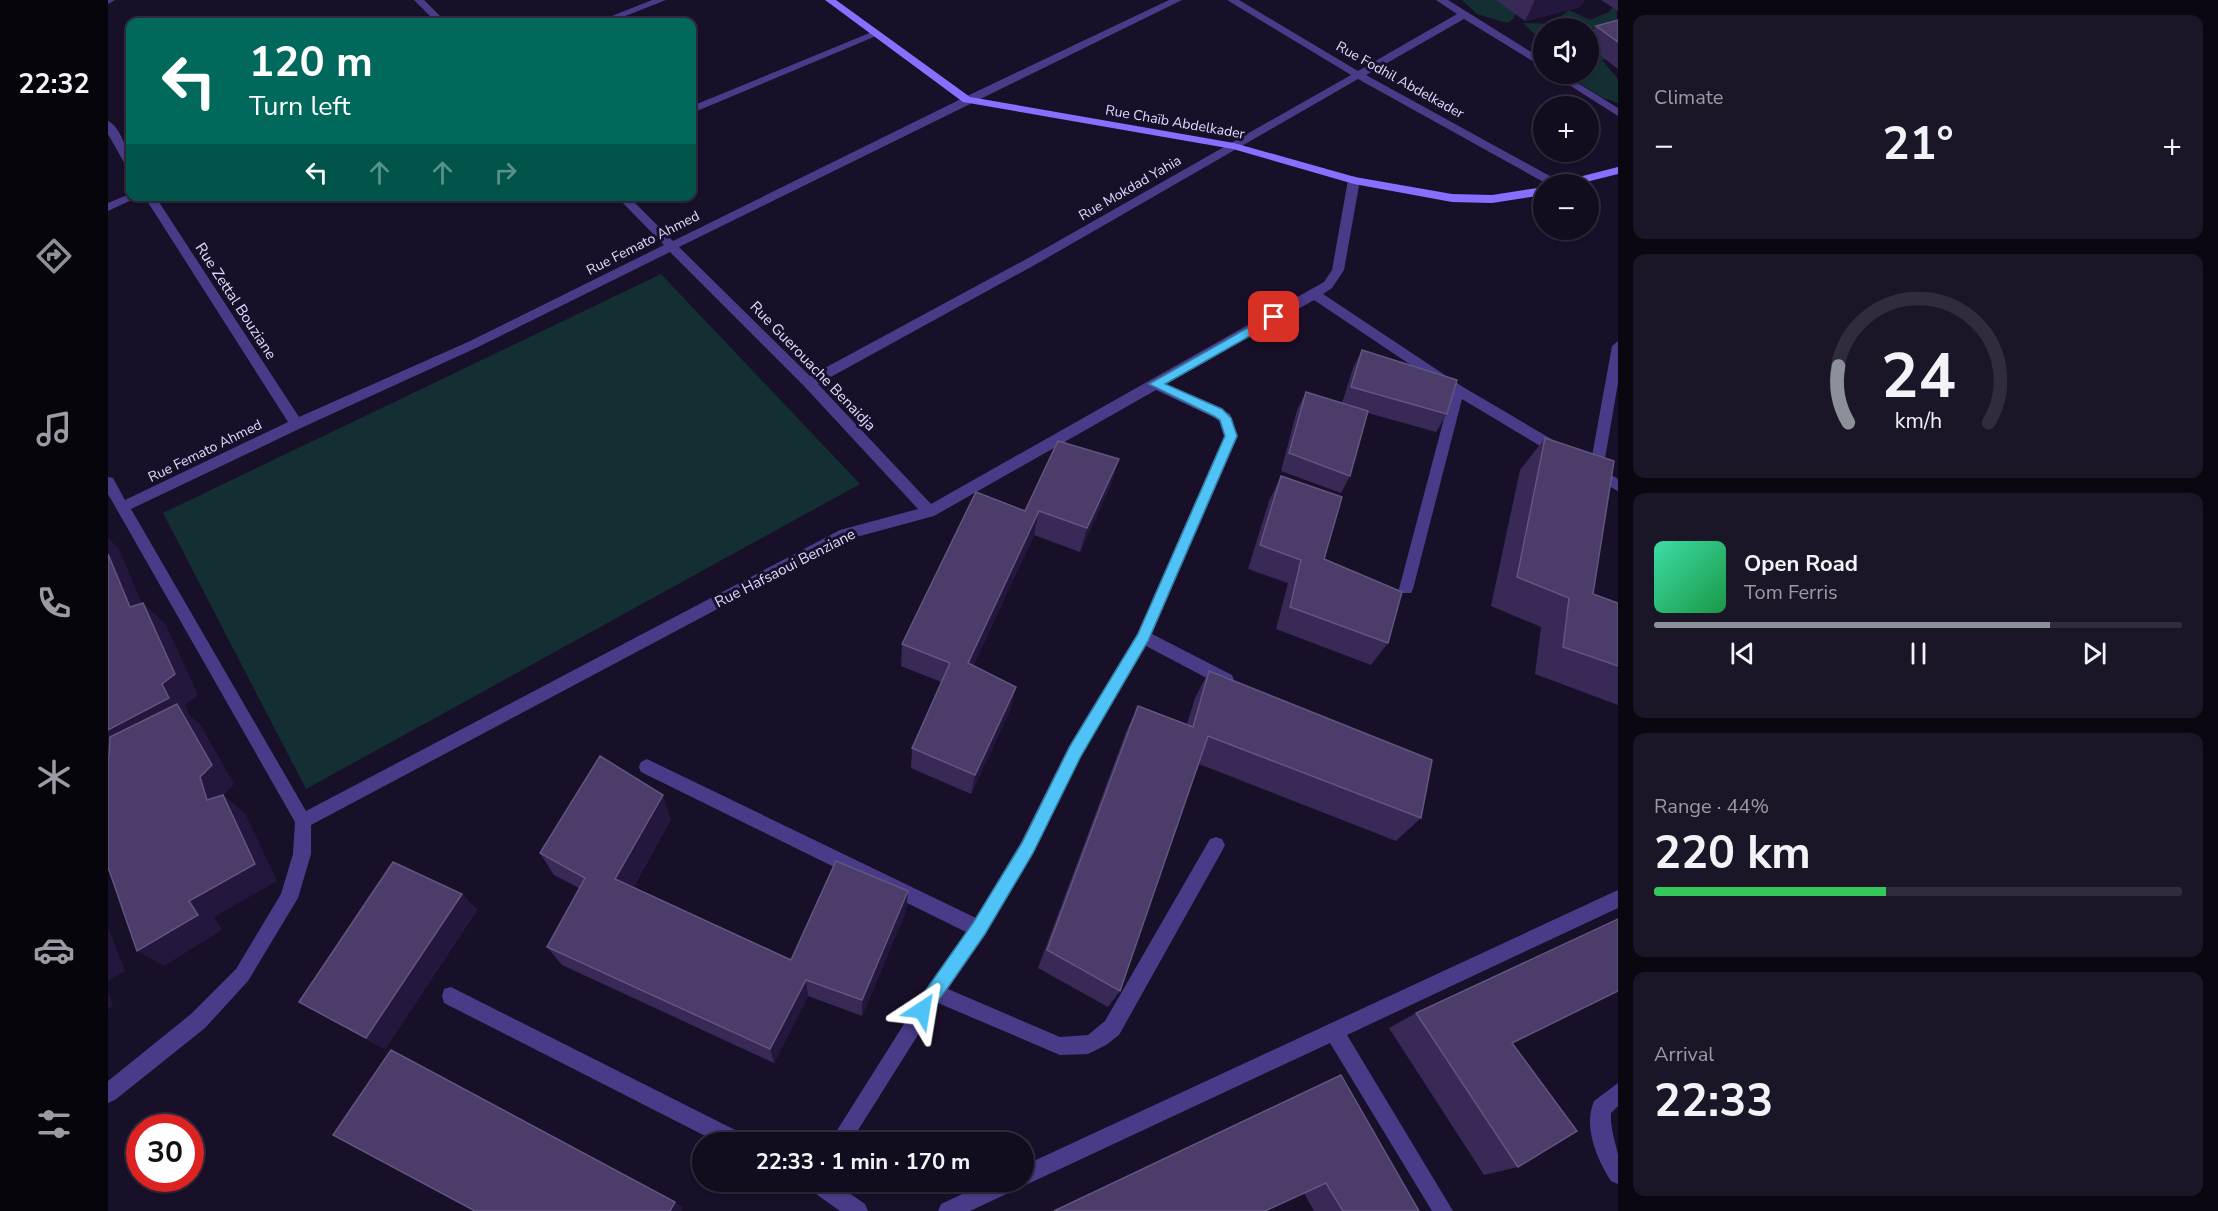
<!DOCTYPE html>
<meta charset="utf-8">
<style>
:root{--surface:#120c1f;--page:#1b1528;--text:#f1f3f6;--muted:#9c9ba4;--line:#312c3d;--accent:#8c9099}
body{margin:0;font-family:"Nunito Sans",sans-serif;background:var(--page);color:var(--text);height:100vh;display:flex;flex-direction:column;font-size:22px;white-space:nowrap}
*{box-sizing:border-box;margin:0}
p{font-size:20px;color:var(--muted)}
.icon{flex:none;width:33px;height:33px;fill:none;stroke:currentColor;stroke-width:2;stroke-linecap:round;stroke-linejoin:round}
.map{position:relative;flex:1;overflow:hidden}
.sheet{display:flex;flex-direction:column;gap:15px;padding:15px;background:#0a0711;width:600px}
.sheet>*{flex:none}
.banner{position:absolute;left:18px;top:18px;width:570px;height:183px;border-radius:12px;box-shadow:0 2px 4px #0004,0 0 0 2px var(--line);background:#00695c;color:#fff;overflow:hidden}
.fabs{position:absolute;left:1425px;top:18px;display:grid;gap:12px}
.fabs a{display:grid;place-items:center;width:66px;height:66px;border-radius:50%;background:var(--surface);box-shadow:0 2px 4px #0004,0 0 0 2px var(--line);font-size:30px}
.speed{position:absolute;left:18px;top:1114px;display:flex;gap:12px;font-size:30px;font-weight:700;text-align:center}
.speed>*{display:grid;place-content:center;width:78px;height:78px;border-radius:50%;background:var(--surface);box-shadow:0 2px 4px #0004,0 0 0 2px var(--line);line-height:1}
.speed .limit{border:9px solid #d22;background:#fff;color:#111}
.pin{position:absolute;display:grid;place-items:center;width:51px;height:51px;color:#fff;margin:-26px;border-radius:12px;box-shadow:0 3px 9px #0006}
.me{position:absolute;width:66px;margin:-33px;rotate:33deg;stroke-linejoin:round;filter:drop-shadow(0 0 4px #0008)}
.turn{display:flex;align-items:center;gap:21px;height:126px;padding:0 24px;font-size:27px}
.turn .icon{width:78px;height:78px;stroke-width:2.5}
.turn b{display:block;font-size:42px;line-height:51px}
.lanes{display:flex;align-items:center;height:57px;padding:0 24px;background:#0003;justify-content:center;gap:30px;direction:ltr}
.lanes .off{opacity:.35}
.big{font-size:45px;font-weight:700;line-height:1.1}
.sheet .widget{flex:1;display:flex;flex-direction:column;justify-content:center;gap:9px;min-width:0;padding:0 21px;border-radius:12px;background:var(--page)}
.sheet .dial{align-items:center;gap:0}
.dial svg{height:156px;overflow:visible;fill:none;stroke:var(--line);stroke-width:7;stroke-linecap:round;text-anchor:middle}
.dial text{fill:var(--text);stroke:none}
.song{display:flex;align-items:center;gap:18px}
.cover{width:72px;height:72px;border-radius:9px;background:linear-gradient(135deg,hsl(160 70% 55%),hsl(140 70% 35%))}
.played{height:6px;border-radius:3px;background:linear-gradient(90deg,var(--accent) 75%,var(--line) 75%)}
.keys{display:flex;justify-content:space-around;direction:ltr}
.heat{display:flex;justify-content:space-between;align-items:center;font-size:33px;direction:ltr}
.charge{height:9px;border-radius:4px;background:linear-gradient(90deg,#34c759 44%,var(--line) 0)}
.trip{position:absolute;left:584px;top:1132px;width:342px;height:60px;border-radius:30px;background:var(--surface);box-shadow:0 2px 4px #0004,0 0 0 2px var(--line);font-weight:700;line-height:60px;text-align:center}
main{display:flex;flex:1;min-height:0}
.tabs{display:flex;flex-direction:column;width:108px;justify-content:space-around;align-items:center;background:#07050c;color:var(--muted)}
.tabs .icon{width:42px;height:42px}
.tabs .active{color:var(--accent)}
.tabs b{font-size:27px;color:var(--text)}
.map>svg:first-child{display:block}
.green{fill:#132f33}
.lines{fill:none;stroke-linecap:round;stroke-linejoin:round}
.street{fill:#493b88;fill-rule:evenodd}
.secondary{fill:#886fff;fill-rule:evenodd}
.wall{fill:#392957}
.shaded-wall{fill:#24173d}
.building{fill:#4b3c69;stroke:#635480;stroke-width:1.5}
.route{fill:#4fc3f7;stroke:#337fa1;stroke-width:1.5}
.labels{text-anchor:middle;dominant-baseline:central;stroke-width:6;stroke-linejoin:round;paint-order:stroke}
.far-street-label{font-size:14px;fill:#e2d8ff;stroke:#181029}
.street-label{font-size:15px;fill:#e2d8ff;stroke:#181029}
</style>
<main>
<nav class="tabs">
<b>22:32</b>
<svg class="icon active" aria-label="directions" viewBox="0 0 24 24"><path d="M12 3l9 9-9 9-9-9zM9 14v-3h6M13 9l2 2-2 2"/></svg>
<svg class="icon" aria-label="music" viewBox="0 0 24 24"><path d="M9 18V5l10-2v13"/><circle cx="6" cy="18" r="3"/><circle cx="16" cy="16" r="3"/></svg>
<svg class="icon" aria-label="phone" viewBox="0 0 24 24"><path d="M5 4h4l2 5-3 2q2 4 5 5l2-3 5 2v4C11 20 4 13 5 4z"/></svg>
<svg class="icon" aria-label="climate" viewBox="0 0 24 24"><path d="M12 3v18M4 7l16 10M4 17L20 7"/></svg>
<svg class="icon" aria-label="car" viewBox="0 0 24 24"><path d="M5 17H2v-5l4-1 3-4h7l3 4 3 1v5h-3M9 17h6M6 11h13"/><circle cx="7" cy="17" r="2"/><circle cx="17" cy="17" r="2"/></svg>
<svg class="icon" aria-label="filters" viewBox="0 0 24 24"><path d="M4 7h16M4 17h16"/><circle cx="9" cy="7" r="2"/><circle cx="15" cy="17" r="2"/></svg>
</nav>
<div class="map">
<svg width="1510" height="1211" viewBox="0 0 1510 1211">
<rect width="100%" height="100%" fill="#181029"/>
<g class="green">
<path d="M1354,0H1400L1410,9L1405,19L1399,23L1369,14Z"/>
<path d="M1508,2L1510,39L1482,27V33L1510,57L1494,60L1510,79V103L1493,97L1468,81L1476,74H1480L1481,69L1487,64L1481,61L1480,28H1436L1435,42L1415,23L1443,24L1461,10L1482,20L1501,12Z"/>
<path d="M553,274L752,484L198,789L55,513Z"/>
</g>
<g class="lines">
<g class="street">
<path d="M0,0H7L0,4Z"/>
<path d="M306,0H316L338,22H328Z"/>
<path d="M544,0H558L502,22H489Z"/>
<path d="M1061,0H1074L571,247L702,376L924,256L1243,75L1119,0H1131L1250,71L1349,14L1328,0H1340L1436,60V68L1356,19L1258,75L1451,181L1452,184H1439L1250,79L932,262L710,384L823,504L1216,282L1224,270L1240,180L1246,176L1252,180L1236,270L1224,288L1215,294L1355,387L1457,447L1459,451L1457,455H1447L1354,399L1305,589L1303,593H1293L1291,589L1343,392L1206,300L1058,384L1122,414L1130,436L1044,634L1124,675L1126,680L1124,685L1118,687L1112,685L1038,646L973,756L925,854L877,935L840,989L952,1037L980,1035L997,1021L1102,839L1108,837L1114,839L1117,845L1114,851L1011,1035L998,1045L980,1054L952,1055L830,1003L742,1143H721L820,986L858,932L533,772L531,767L533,762L539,759L545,762L868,918L913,842L961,746L1029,634L1116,436L1111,421L1105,417L1048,390L826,516L741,539L203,825V854L190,898L140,981L97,1028L7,1100L0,1103V1081L83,1014L128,969L173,894L185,854L187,822L0,494V477L5,478L17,500L180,422L36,196H47L191,417L360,342L556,245L508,196H520L565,241L855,98ZM562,252L696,386L810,509L732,530L198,811L23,509L193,428L368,348Z"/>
<path d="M764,32L773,34L584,113V106Z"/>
<path d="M1444,74H1455L1510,108V116Z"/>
<path d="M0,121C12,126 22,155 22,167L18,166L0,134Z"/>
<path d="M22,194V196H32L0,211V203Z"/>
<path d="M1510,341V383L1495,470L1510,479V491L1480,475L1478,471L1482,467L1504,346Z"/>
<path d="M1510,890V908L1239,1035L1345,1211H1324L1222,1043L922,1183L915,1186L911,1184L909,1189L862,1211H830L833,1204L880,1182H915V1166Z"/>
<path d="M343,987L639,1136L642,1143H611L336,1003L334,996L336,989Z"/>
<path d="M1510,1083V1106L1503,1113C1502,1128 1507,1140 1510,1155C1510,1164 1510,1175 1510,1184L1503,1181C1489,1159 1475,1127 1486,1101Z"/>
<path d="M698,1182H725L757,1204L760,1211H732L701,1189Z"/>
</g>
<g class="secondary">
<path d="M717,0H728L862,97L1126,143L1247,177L1344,194L1384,195L1436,187V195L1384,203L1344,202L1246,184L1125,149L855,102Z"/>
<path d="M1510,167V174L1470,184H1453L1455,181Z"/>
</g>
</g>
<g class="wall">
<path d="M1388,0H1476L1472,7L1417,21Z"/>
<path d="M1493,0H1510V11Z"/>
<path d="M1510,20V69L1480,46V39L1488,26Z"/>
<path d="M1254,350L1339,414L1328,432L1260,413L1242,476L1233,493L1173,471L1189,410L1198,392L1234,403L1245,368Z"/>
<path d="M1437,438L1485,594L1510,603V705L1427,674L1433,627L1383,606L1412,470Z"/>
<path d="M1011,459L1003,484L972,552L926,535L865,666L903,708L863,794L803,768L804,748L833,682L793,666L794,644L917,511Z"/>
<path d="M1173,476L1216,559L1280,643L1263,665L1168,629L1180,583L1140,569L1161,501Z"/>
<path d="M1101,671L1313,818L1288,841L1091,764L1012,991L1000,1007L930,968L1018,732L1030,706L1079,724L1087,698Z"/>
<path d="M563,819L525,888L683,960L800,891L798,911L754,1016L700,996L666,1063L454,965L439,947L471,888L446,875L432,853Z"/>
<path d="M354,894L369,910L277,1049L191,1002Z"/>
<path d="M1308,1013L1404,1043L1410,1167L1376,1175L1281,1028Z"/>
<path d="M1233,1075L1311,1211H1206L1196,1193Z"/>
</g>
<g class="shaded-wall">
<path d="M1427,0H1476L1472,7L1417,21Z"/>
<path d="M1011,459L1003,484L972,552L979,528Z"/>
<path d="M931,511L926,535L856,685L860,663Z"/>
<path d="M0,538L11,549L45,630L22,607L0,554Z"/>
<path d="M35,603L58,625L90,695L77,705L82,716L92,724L126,784L115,795L137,813L169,881L106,917L114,930L56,966L29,951L81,901L121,818L8,760L0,754V730L54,684Z"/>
<path d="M908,687L903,708L863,794L867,775Z"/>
<path d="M555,795L563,819L518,900L507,879Z"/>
<path d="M800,891L798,911L754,1016V1000Z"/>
<path d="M354,894L369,910L277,1049L258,1038Z"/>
<path d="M0,927L17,971L0,981Z"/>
<path d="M698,980L700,996L666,1063L662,1049Z"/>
<path d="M0,990L5,1006L0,1009Z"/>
<path d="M567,1202L575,1207L573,1211H562Z"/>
</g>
<g class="building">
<path d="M1510,20V42L1488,26Z"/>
<path d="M1254,350L1349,380L1339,414L1243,387Z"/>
<path d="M1198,392L1260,411L1242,476L1181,453Z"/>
<path d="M1437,438L1506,461L1485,594L1510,603V666L1455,647L1461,598L1409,577Z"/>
<path d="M950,441L1011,459L979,528L931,511L860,663L908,687L867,775L804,748L842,663L794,644L868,492L917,511Z"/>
<path d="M1173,476L1234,497L1216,559L1294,592L1280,643L1182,607L1193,560L1152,545Z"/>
<path d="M0,554L22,607L35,603L67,674L54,684L61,698L0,730Z"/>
<path d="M1101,671L1324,760L1313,818L1100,736L1012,991L939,950L1030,706L1085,727Z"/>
<path d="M69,704L104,765L92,777L99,800L115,795L147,864L81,901L90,915L29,951L0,867V757L1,756L2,737Z"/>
<path d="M492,756L555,795L507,879L683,960L728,861L800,891L754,1000L698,980L662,1049L439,947L477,878L432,853Z"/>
<path d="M285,862L354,894L258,1038L191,1002Z"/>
<path d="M1510,919V991L1404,1043L1469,1131L1410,1167L1308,1013Z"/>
<path d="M283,1050L567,1202L562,1211H367L225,1135Z"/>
<path d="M1233,1075L1311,1211H1235L1218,1183L1157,1211H946Z"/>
</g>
<path class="route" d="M1166,313L1172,317L1170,320L1057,384L1114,409L1123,418L1129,436L1040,641L973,756L925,853L877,934L820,1016L814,1019L808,1016L806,1010L808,1004L865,923L914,843L962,746L1030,634L1117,436L1112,420L1106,416L1041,384Z"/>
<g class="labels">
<g class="far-street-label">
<text transform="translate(1292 80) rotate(29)">Rue Fodhil Abdelkader</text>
<text transform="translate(1067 122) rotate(10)">Rue Chaïb Abdelkader</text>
<text transform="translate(1022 188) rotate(-30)">Rue Mokdad Yahia</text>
<text transform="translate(535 243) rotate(-27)">Rue Femato Ahmed</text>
<text transform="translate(97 451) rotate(-26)">Rue Femato Ahmed</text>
</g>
<g class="street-label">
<text transform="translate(128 301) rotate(57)">Rue Zettal Bouziane</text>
<text transform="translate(705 366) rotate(46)">Rue Guerouache Benaidja</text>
<text transform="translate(677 568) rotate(-27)">Rue Hafsaoui Benziane</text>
</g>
</g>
</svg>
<div class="fabs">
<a><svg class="icon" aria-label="sound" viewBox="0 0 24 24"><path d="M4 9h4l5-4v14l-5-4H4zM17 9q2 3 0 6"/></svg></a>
<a>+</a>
<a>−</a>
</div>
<div class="speed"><div class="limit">30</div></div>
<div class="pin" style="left:1166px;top:317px;background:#d93025"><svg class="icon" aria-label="arrive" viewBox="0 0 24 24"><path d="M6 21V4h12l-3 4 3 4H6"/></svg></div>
<svg class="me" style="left:814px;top:1010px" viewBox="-20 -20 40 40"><path d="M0-17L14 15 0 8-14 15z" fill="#4fc3f7" stroke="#fff" stroke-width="4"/></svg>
<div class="trip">22:33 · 1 min · 170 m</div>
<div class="banner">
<div class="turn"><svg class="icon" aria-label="left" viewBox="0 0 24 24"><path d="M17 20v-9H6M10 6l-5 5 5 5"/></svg><div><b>120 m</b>Turn left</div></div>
<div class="lanes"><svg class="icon" aria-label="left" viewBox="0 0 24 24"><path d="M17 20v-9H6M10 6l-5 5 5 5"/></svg><svg class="icon off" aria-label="ahead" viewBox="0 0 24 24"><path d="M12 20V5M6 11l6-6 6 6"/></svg><svg class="icon off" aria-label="ahead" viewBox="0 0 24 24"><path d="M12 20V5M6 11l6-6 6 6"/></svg><svg class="icon off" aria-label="right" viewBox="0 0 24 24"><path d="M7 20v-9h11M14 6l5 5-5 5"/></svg></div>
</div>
</div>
<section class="sheet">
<div class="widget"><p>Climate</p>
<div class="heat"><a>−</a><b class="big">21°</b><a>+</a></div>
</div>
<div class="widget dial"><svg viewBox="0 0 100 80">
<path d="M14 69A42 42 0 1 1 86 69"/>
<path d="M14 69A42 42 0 0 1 9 40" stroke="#8c9099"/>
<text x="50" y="56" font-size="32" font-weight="700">24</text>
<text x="50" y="72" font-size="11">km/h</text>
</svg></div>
<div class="widget">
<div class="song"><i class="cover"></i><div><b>Open Road</b><p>Tom Ferris</p></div></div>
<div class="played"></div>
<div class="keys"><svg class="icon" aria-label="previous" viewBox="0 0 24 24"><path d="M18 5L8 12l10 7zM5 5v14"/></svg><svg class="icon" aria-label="pause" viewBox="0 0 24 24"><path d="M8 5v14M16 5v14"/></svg><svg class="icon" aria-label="next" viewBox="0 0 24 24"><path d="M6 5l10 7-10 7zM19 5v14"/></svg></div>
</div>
<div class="widget"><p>Range · 44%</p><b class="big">220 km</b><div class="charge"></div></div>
<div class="widget"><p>Arrival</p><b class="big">22:33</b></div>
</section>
</main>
